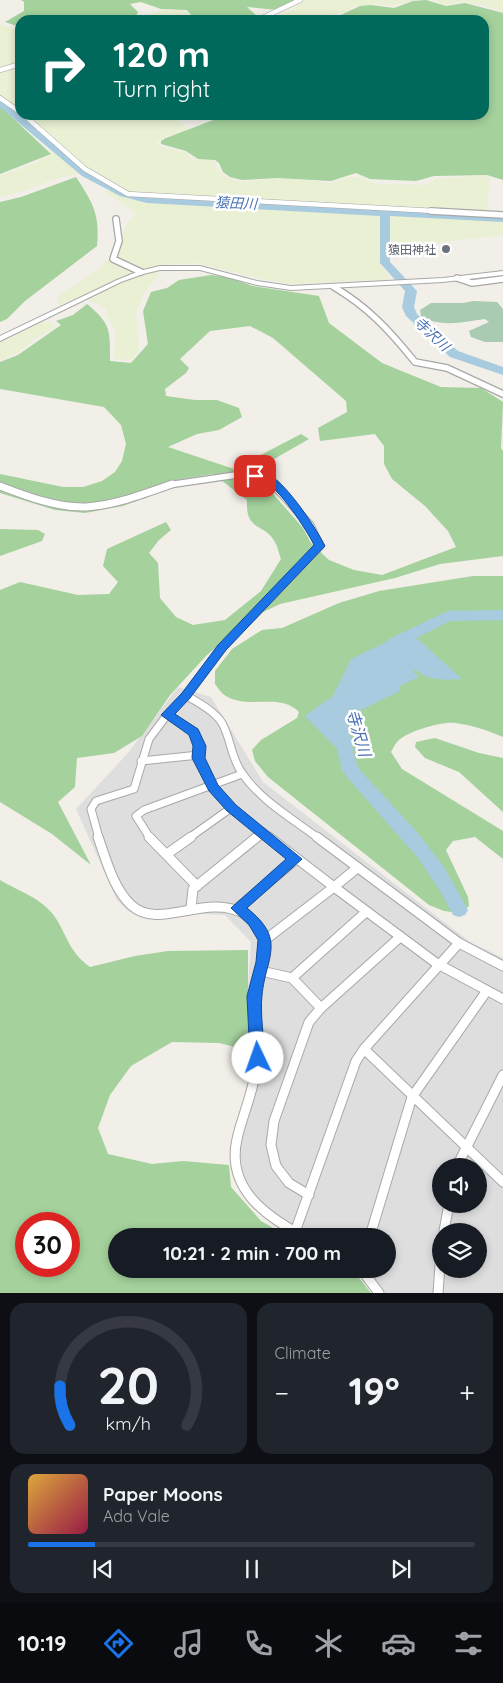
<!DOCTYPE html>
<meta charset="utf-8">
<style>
:root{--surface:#171b24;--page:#20242c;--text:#f1f3f6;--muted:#9ea1a6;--line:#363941;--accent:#1a73e8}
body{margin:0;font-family:Quicksand,"Noto Sans JP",sans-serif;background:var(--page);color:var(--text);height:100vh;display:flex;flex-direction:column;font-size:19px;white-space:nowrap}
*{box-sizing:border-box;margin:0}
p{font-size:16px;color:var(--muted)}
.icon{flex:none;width:28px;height:28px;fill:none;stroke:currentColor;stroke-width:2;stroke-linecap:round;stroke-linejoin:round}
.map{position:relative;height:1293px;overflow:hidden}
.sheet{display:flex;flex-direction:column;gap:10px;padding:10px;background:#0d0f14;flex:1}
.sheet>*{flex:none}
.banner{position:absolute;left:15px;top:15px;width:474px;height:105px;border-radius:15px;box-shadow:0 2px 8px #0003;background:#00695c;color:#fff;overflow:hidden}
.buttons{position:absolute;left:432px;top:1158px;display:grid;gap:10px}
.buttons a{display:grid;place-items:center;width:55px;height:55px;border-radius:50%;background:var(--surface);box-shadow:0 2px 8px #0003;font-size:25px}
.speed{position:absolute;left:15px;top:1212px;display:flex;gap:10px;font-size:25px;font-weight:700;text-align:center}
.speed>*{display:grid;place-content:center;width:65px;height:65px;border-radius:50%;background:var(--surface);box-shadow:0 2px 8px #0003;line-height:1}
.speed .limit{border:8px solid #d22;background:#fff;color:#111}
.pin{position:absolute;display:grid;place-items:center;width:42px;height:42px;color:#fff;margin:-21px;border-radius:10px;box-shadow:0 2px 8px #0006}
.me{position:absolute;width:55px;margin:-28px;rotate:357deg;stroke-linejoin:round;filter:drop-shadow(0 0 4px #0008)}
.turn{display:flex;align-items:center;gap:18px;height:105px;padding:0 15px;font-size:22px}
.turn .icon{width:65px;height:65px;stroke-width:2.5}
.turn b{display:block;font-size:35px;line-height:42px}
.big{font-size:38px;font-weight:800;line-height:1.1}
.sheet .tile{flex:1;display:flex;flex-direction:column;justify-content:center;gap:8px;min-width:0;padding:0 18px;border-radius:15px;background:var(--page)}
.sheet .dial{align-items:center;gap:0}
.dial svg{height:130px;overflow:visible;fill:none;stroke:var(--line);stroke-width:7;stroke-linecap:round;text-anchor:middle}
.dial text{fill:var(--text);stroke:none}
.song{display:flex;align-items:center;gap:15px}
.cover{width:60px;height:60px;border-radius:8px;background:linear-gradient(135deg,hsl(40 70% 55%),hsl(340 70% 35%))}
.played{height:5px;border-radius:2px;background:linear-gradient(90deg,var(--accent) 15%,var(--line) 15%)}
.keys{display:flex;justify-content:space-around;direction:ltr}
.heat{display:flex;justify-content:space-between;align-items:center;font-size:28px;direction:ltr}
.sheet .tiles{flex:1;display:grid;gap:10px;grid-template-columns:1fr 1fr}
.tile:last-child{grid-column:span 2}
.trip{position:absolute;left:108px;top:1228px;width:288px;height:50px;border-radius:25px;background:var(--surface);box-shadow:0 2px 8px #0003;font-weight:800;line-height:50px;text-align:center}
.dock{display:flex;height:80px;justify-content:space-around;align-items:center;background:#090b0e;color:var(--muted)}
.dock .icon{width:35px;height:35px}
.dock .selected{color:var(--accent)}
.dock b{font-size:22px;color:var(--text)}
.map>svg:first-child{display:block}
.residential{fill:#dfdede;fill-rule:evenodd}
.farmland{fill:#eaf0d3}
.forest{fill:#a4d19c;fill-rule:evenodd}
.cemetery{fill:#a8cbb2}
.water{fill:#a8cbdf}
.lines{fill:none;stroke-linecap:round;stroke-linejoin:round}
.river{fill:#a8cbdf;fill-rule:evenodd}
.minor-far3-casing{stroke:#a8a8a8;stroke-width:5.5}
.minor-far2-casing{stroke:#a8a8a8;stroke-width:8}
.minor-far1-casing{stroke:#a8a8a8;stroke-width:9}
.minor-casing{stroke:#a8a8a8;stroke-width:11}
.tertiary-casing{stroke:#a8a8a8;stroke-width:2}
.minor-far3{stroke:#fff;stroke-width:4.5}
.minor-far2{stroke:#fff;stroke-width:5.5}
.minor-far1{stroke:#fff;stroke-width:7}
.minor{stroke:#fff;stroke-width:9}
.tertiary{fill:#fff;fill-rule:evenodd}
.route{fill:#1a73e8;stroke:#114b97}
.worship-dot{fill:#6b7280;stroke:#fff;stroke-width:2}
.labels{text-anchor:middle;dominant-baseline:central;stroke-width:5;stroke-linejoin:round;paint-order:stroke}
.far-worship-label{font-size:12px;fill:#5b616d;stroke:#fff;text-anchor:end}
.far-water-label{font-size:14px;font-style:italic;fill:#4a71b4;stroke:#fff}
.water-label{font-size:16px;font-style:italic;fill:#4a71b4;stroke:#fff}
</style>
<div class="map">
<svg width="503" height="1293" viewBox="0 0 503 1293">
<rect width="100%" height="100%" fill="#f1efe8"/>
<path class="residential" d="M178,687L211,697L263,782L470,942L503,958V1293H382L363,1269H386V1236H312L269,1211L257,1200L248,1186L243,1174L238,1143L256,1090L262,1054L248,986L251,942L225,915L201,914L165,917H143L128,911L117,900L76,809L127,754ZM441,1166H479V1204H441ZM441,1231H479V1269H441Z"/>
<g class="farmland">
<path d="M305,0H416L392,6L374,4L353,7L345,12L328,16L324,20H266L292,9Z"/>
<path d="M435,0H503V12L483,5L462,2L442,5Z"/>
<path d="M163,10H181L189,15L186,20H131Z"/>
<path d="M0,24L20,31V110L0,96Z"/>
<path d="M26,115H146L152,118L173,117L188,129L185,133L168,135L156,143L162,148L186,152L191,159L213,160L218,171L229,178L242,182L277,178L333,183L349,177H358L378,184L426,185L434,179L490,175L486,220L503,221V235L442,242L395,256L380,263L390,279L290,284L256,278L197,263L160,265L157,277L145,292L136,312L139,351L131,360L114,359L115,330L106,314L107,308L80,297L59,306L56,300L62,293L100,269L104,262L111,260L127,224L136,213L105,192L118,186L91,170L51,180L27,190L0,197V176L36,163L62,146Z"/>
<path d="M42,321L56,325L46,333L34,339L19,352L0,361V342Z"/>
</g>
<g class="forest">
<path d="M21,0H298L278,10L247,7L258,17L253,20H190L191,15L187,10L161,9L141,2L130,4L138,12L136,16L125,20H20V27L5,22L24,11V2Z"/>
<path d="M426,0L446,6L465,3L503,13V180L487,175L434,176L416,181L370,179L356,173L331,181L278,178L242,180L230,177L223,172L219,163L215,160L198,159L186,151L161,144V141L166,138L216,119V115H484V20H330L360,6L371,5L394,8L413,1Z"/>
<path d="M0,106L51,154L0,174Z"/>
<path d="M76,177C93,203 100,214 97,246L25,301L7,319L0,322V202L21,197Z"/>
<path d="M211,275L227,277L253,286L319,296L329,323L382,363L441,387L481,388L503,402L501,448L503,451V556L440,564L395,578L280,604L249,619L207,655L170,695L142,736L114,753L77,758L75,787L58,802L91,865L52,834L0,802V590L20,582L78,595L109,594L118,582L103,566L107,549L166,522L171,530L159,540L149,553L158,563L160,598L176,617L193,625L225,620L261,591L281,559C279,554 278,548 276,544C266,522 245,533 247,500L213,474L169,481L155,494L123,506L85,513L55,510L0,493V474L63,487H83L102,481L115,472L122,461L126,444L121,425L104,407L0,389V362L18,355L61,325L56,321L73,315L87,304C111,324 110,330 110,361L131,363L148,344L143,311L151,292L167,288L179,280ZM250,326L273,338L346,401L347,412L318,428L320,441L375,434L384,446V464L392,479L425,506L448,531L456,547L382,575L354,570L329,560L311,543L303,528L253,471L309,439L301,434L234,469L168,447L197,434L219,430L242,417L239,408L217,400H195L166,396L165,389L186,373L189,368L180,359L210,331Z"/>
<path d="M0,529L38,530L45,534L42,541L0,556Z"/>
<path d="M473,576H503V737C487,730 472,725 455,723C442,721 405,732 397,742C394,745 393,749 391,752L402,769L503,831V859L475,837L453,841L446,850L468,897L469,906L460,913L444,911L429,905L268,777L255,761L252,750L261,740L297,718L299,712C280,692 248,710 226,696C222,694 218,688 215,684V671L232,649L262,630L282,628L339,603L379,591Z"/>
<path d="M435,738L479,753L503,758V812L459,772L425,758L415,747L416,742Z"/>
<path d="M0,880C18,891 42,898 55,917C68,937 69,952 90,967L135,956L168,951L248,950V1050L219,1043L172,1042L131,1066L110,1095L98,1128L108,1154L152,1164L183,1161L229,1165L231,1187L261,1221L287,1236H116V1269H352L371,1293H0ZM26,1224H69V1266H26Z"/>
</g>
<path class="cemetery" d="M473,301L497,302L503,309V342H485L471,337L469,331L489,322L485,319C463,322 441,328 421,316L420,310L431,303H463Z"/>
<path class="water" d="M409,631L462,679C446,680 428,681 416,670L413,671L419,677L400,686V691L353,714L348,724L357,769L342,772L338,750L305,716L333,696L351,659Z"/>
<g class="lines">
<g class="river">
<path d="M0,100C15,105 33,123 45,135C77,163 105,187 147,197L503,216V222L390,216V262L417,291L414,307L417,314L458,351L503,367V375L450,357L406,316L402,307L405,291L380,263V216L147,203L120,196L82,176L0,107Z"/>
<path d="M503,610V620L450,621L399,647L394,648L387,643L389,639L448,611Z"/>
<path d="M345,746L351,748L359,769L417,832L444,867L468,910L465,915L459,917L453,915L442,894L419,859L346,776L337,752L339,748Z"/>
</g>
<g class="minor-far3-casing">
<g id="minor-far3">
<path d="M258,20L300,0"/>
<path d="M0,70L20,64"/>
<path d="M0,98L20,112"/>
<path d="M24,115L85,169L128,194L453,212"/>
</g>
</g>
<g class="minor-far2-casing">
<g id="minor-far2">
<path d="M431,211L503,215"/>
<path d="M116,219L119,241L113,259L141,272"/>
<path d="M457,278L472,283L503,279"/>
<path d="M334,287C368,307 390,331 415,362L447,368L503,394"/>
<path d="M168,485L243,474L267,478L274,485"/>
</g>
</g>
<g class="minor-far1-casing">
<g id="minor-far1">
<path d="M0,486C26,496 57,508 86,507C115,505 144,494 172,484"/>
<path d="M186,695C198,703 215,711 222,723C231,739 231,758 242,773C260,800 293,819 318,838"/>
<path d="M167,715L194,732L200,746L199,758L213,788L231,808L270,838"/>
<path d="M141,761L199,755"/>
<path d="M99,838L91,809L96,801L134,789L149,739L167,715L186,695L222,648L320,546L310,525L273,484"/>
<path d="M150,838L136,816L144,810L242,774"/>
<path d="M189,838L231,808"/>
<path d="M255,838L263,832"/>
</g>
</g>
<g class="minor-casing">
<g id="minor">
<path d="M98,837C106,859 113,888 131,905C159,931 205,893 243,913C252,919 261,929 264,939C270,958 257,976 255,994C251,1021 259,1047 255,1073C252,1096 242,1116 237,1139C226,1188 265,1216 303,1236"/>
<path d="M149,837L197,886"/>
<path d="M317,837L459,943L503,966"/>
<path d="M167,854L191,837"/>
<path d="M357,868L334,887L436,963L503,999"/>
<path d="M191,908L193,889L257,837"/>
<path d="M238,908L296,859"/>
<path d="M265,940L334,887L269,837"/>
<path d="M261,971L292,978"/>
<path d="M321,1008L292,978L366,912"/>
<path d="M364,1049L503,1182"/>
<path d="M457,1166L503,1075"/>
<path d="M309,1195L289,1183L276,1166L271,1145L274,1121L309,1022L321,1008L399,938"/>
<path d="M444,1231L449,1204"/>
<path d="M295,1232L356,1061L364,1049L459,943"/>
<path d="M370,1236L412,1097L486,992"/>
<path d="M361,1269L379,1293"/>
<path d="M438,1293L441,1252"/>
</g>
</g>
<g class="tertiary-casing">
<path id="tertiary" d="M160,266H200L257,281L291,286L443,278L503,271V275L443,282L291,290L257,285L200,270H160L143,274L121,282L0,341V336L117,280L139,271Z"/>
</g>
<use href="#minor-far3" class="minor-far3"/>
<use href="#minor-far2" class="minor-far2"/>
<use href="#minor-far1" class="minor-far1"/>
<use href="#minor" class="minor"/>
<use href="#tertiary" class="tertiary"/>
</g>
<path class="route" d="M255,473C260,474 267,474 271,476C288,486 316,528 325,546L226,650L190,698L175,714L198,729L206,746L205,758L218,785L236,805L302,859L247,908C287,940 266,956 262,995C260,1015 264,1038 265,1058L263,1062L258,1064L252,1062L250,1058L247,996L256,962L258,940L249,925L231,908L286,859L227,811L209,791L192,758L193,746L189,735L161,715L182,693L218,645L314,545C307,530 278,487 263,480C260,479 255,479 252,478L250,476Z"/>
<circle class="worship-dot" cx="446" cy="249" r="5"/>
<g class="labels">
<g class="far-worship-label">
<text x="436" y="249">猿田神社</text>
</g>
<g class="far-water-label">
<text transform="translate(236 203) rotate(3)">猿田川</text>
<text transform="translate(432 334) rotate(43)">寺沢川</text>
</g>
<g class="water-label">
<text transform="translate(359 733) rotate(74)">寺沢川</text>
</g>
</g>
</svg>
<div class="buttons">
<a><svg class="icon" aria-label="sound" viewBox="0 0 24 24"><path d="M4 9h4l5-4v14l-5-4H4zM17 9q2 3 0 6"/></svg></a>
<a><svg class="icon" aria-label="layers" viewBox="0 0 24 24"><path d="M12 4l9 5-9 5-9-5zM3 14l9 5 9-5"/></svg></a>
</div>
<div class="speed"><div class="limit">30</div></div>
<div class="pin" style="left:255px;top:476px;background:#d93025"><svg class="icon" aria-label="arrive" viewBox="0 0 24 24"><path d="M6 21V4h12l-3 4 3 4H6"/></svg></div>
<svg class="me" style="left:258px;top:1058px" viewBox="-20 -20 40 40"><circle r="19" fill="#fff"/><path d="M0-13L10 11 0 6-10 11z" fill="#1a73e8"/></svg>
<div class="trip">10:21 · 2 min · 700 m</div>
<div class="banner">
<div class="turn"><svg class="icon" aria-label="right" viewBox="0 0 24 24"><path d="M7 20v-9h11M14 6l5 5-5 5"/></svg><div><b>120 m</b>Turn right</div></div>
</div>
</div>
<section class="sheet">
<div class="tiles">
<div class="tile dial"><svg viewBox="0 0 100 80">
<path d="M14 69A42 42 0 1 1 86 69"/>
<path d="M14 69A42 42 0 0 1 8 45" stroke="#1a73e8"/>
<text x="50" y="56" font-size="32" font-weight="700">20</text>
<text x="50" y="72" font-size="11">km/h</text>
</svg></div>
<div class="tile"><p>Climate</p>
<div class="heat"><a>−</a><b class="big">19°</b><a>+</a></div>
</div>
<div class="tile">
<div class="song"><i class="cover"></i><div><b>Paper Moons</b><p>Ada Vale</p></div></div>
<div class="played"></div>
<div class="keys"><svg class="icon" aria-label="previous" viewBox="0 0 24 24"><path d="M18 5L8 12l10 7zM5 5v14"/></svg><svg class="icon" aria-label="pause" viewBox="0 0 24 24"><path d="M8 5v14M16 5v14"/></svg><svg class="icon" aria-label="next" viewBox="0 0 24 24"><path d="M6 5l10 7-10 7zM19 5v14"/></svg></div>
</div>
</div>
</section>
<nav class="dock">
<b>10:19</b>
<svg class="icon selected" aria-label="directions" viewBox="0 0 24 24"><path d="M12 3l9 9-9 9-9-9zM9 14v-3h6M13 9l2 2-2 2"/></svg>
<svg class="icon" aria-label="music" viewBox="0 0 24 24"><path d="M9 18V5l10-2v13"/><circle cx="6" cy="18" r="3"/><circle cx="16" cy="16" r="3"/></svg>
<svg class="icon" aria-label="phone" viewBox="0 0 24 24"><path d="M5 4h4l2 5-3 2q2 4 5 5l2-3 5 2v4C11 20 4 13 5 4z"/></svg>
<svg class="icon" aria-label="climate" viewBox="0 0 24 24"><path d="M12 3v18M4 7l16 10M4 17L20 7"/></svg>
<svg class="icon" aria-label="car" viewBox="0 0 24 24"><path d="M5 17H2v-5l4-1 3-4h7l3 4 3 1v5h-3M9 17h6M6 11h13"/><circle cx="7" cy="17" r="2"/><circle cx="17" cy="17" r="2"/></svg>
<svg class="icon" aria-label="filters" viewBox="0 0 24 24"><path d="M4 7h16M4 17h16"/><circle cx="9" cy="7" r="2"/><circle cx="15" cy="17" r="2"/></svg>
</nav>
